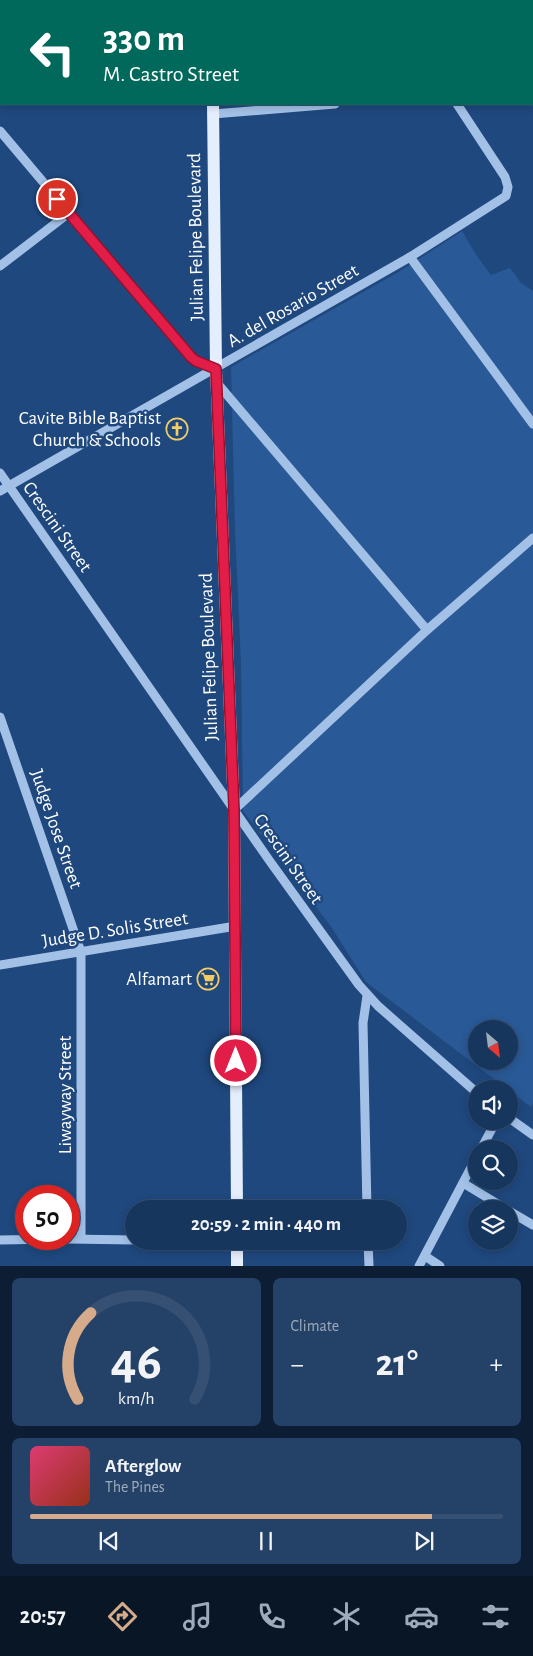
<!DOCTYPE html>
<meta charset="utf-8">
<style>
:root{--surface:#17365e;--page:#244167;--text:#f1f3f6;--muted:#9eabbc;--line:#365073;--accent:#d6ab8b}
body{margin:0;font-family:"Alegreya Sans",sans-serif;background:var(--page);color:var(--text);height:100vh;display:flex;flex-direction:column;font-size:19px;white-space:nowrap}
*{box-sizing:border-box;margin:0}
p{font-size:16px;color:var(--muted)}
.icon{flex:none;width:28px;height:28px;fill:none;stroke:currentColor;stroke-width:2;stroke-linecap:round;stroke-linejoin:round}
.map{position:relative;height:1266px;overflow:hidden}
.details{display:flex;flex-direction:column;gap:12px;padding:12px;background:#0d1e34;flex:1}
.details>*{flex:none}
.guide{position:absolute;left:0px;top:0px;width:534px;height:105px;box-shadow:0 2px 8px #0003,0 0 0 1px var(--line);background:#00695c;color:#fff;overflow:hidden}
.needle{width:32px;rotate:152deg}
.controls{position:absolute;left:468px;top:1020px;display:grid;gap:10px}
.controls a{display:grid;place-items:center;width:50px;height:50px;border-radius:50%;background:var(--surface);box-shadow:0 2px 8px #0003,0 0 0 1px var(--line);font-size:25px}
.speed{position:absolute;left:15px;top:1185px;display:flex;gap:10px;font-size:25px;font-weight:700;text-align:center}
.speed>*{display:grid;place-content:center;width:65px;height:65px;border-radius:50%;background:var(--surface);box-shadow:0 2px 8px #0003,0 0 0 1px var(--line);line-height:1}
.speed .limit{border:8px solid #d22;background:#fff;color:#111}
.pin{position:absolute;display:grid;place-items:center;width:42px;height:42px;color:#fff;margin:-21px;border:2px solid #fff;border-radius:50%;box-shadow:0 1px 5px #0007}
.me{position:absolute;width:55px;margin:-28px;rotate:0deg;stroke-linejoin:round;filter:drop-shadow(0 0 4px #0008)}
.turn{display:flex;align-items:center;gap:18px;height:105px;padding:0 20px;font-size:22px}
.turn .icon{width:65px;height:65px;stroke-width:2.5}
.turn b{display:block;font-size:35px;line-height:42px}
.big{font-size:38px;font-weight:700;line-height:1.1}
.details .tile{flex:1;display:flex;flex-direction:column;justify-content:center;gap:8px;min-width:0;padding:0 18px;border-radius:8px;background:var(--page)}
.details .dial{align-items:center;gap:0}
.dial svg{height:130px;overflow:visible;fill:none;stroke:var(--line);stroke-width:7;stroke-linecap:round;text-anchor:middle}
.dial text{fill:var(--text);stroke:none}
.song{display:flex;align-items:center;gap:15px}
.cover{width:60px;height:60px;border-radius:8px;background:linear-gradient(135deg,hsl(340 70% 55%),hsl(10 70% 35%))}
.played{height:5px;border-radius:2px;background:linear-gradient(90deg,var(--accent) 85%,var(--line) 85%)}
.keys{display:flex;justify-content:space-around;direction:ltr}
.heat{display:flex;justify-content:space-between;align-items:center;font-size:28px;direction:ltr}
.details .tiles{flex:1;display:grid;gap:12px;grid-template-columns:1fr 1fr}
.tile:last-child{grid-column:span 2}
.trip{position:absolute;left:125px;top:1200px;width:282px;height:50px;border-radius:25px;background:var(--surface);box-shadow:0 2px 8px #0003,0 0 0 1px var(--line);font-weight:700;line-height:50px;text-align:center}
.tab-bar{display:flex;height:80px;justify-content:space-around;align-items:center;background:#091626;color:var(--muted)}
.tab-bar .icon{width:35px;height:35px}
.tab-bar .on{color:var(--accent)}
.tab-bar b{font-size:22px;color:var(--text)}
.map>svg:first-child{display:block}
.green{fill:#295996;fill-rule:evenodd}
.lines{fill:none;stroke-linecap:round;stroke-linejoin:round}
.minor{stroke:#a3c1e7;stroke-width:9}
.major{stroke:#e5eefd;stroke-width:12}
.route-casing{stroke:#92132f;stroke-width:12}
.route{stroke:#e11d48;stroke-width:9}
.labels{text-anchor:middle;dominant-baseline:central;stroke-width:5;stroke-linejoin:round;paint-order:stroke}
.street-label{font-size:19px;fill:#fff;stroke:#1f487e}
.poi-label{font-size:19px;fill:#fff;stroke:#1f487e;text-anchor:end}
</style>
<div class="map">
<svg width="533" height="1266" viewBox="0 0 533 1266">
<rect width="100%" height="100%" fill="#1f487e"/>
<path class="green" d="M462,231L477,256L491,275L510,268L521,283L533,291V1103L531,1107L366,982L332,928L243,811L241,663L235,531L231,367L402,270ZM476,1029H509V1061H476Z"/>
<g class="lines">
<g class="minor">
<path d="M183,0L184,1"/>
<path d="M384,0L385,1"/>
<path d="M468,0L469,1"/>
<path d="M323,1L325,0"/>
<path d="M0,40L1,39"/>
<path d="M532,66H533"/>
<path d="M213,114L335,104"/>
<path d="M0,131L191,357L196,361L216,369"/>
<path d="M410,257L533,424"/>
<path d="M0,266L69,213"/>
<path d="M217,383L427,630"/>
<path d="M0,473L269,860L359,985L378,1006L476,1092"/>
<path d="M0,491L410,257L506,196L508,187L505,177L457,104"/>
<path d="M0,717L81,952V1238"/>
<path d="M234,810L427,630L533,538"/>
<path d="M0,965L236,926"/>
<path d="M367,996L363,1023L367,1209"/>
<path d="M509,1118L533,1135"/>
<path d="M481,1149L496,1121"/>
<path d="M463,1183L506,1209"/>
<path d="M509,1211L533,1225"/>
<path d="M69,1239L134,1240"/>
<path d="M0,1240L56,1239"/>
<path d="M164,1241L237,1244"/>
<path d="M368,1241L369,1266"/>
<path d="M425,1256L440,1266"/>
<path d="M419,1266L476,1158"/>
</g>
<g class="major">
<path d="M208,0V1"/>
<path d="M213,104L216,369L234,810L237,1209"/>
<path d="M237,1241V1266"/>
</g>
</g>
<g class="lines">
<g class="route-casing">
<path id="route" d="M57,199L191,357L196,361L216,369L234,810L236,1061"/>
</g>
<use href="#route" class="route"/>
</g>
<defs>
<g id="church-ring" transform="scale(1.125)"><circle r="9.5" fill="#1f487e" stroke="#f5cc63" stroke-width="1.5"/><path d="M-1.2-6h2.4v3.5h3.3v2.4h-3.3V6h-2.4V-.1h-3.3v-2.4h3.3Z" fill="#f5cc63"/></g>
<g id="supermarket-ring" transform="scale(1.125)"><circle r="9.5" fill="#1f487e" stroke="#f5cc63" stroke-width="1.5"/><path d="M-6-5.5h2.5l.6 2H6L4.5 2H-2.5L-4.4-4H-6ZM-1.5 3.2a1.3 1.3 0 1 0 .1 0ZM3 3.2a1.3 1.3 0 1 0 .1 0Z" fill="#f5cc63"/></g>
</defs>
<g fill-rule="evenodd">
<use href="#church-ring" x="177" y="429"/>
<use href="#supermarket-ring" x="208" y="979"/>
</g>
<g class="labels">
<g class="street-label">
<text transform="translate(196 237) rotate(-91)">Julian Felipe Boulevard</text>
<text transform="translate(293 306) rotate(-30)">A. del Rosario Street</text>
<text transform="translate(57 527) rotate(55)">Crescini Street</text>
<text transform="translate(209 657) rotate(-92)">Julian Felipe Boulevard</text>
<text transform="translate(56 829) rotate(71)">Judge Jose Street</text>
<text transform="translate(288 859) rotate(55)">Crescini Street</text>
<text transform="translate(115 930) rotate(-9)">Judge D. Solis Street</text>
<text transform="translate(65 1095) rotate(-90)">Liwayway Street</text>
</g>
<g class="poi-label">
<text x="161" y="418">Cavite Bible Baptist<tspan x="161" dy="22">Church &amp; Schools</tspan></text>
<text x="192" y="979">Alfamart</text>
</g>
</g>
</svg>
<div class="controls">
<a><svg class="needle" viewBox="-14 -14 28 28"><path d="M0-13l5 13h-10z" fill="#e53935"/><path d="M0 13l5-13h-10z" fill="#9eabbc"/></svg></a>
<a><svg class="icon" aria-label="sound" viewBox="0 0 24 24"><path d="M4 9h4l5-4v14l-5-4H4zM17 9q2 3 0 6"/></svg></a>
<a><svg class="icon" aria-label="search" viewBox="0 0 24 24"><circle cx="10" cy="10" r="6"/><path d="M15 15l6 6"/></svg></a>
<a><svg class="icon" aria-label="layers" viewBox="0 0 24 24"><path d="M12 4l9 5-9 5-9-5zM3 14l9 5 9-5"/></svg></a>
</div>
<div class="speed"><div class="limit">50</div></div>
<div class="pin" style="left:57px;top:199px;background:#d93025"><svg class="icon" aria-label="arrive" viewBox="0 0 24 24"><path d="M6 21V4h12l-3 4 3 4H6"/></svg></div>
<svg class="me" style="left:236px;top:1061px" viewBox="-20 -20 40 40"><circle r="17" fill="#e11d48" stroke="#fff" stroke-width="3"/><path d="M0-11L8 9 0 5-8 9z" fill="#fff"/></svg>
<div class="trip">20:59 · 2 min · 440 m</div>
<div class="guide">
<div class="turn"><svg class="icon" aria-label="left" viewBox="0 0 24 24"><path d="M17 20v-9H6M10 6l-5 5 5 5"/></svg><div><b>330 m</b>M. Castro Street</div></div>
</div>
</div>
<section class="details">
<div class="tiles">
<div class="tile dial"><svg viewBox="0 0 100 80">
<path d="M14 69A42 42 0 1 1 86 69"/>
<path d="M14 69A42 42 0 0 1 22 16" stroke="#d6ab8b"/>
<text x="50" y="56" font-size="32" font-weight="700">46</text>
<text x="50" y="72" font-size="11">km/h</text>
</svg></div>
<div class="tile"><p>Climate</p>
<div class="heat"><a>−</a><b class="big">21°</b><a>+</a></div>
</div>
<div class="tile">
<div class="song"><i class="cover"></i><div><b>Afterglow</b><p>The Pines</p></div></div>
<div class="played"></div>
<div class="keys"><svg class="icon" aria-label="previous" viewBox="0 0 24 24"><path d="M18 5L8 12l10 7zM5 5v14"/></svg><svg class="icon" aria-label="pause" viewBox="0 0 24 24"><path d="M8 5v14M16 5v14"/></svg><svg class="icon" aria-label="next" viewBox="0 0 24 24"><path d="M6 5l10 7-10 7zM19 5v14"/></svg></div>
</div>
</div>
</section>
<nav class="tab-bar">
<b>20:57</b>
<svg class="icon on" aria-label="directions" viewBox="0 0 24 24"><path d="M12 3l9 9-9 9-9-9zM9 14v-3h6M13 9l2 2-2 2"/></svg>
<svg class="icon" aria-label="music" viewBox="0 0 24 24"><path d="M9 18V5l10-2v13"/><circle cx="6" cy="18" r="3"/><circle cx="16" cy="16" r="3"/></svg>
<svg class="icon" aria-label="phone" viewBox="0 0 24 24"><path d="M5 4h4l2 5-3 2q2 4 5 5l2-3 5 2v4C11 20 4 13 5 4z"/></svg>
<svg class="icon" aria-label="climate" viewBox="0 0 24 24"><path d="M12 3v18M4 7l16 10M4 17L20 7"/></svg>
<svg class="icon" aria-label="car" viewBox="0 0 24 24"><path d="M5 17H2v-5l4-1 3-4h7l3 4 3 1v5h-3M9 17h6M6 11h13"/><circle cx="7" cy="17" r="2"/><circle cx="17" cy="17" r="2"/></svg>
<svg class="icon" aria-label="filters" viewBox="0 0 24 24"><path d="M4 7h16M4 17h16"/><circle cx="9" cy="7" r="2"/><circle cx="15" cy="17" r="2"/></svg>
</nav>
